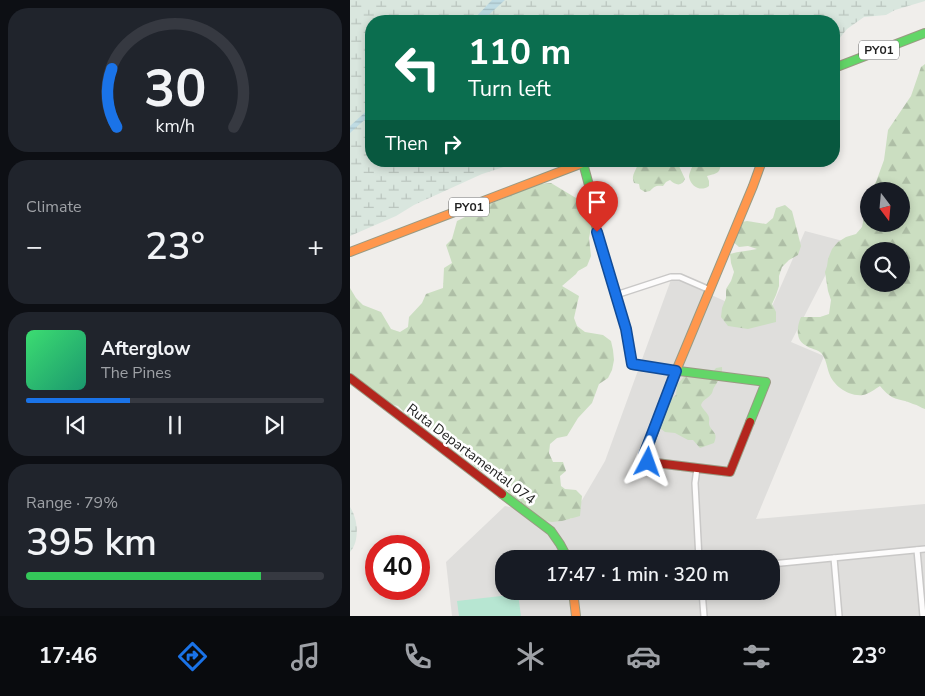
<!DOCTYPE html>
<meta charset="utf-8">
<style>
:root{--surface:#171b24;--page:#20242c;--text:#f1f3f6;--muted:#9ea1a6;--line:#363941;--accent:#1a73e8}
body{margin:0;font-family:"Nunito Sans",sans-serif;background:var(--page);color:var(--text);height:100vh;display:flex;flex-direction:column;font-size:19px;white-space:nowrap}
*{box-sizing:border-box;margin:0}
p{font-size:16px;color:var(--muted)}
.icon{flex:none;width:28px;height:28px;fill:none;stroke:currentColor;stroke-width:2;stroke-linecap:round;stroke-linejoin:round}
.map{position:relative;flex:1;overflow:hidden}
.details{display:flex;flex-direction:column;gap:8px;padding:8px;background:#0d0f14;width:350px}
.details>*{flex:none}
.banner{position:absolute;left:15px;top:15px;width:475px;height:152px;border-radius:20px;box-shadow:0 2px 8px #0003;background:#0b6e4f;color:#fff;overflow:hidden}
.needle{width:32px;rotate:164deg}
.fabs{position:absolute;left:510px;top:182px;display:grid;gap:10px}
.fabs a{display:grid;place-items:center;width:50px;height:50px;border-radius:50%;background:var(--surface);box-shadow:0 2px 8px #0003;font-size:25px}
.speed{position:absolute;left:15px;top:535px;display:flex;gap:10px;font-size:25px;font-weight:700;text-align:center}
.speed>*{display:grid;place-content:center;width:65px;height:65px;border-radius:50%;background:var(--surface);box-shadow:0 2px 8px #0003;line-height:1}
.speed .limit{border:8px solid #d22;background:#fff;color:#111}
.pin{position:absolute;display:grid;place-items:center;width:42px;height:42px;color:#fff;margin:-51px -21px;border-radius:50% 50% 50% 0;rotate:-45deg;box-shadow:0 0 5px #0007}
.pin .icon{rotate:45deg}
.me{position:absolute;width:55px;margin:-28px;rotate:4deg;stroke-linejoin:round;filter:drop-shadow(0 0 4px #0008)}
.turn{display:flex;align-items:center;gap:18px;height:105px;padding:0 20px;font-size:22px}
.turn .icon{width:65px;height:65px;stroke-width:2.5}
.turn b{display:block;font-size:35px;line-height:42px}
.then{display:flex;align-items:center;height:48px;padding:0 20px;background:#0003;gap:10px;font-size:19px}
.big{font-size:38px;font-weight:600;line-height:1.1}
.details .widget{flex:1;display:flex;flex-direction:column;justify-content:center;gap:8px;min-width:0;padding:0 18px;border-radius:20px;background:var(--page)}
.details .dial{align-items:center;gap:0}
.dial svg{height:130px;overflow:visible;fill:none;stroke:var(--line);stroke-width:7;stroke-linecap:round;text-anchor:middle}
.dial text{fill:var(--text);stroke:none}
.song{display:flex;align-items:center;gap:15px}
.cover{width:60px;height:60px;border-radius:8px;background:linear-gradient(135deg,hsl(140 70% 55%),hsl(160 70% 35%))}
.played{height:5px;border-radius:2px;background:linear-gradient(90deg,var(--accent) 35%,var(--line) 35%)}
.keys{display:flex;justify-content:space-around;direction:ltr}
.heat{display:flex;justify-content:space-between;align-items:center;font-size:28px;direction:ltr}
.charge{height:8px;border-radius:4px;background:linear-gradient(90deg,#34c759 79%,var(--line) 0)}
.trip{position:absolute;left:145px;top:550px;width:285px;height:50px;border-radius:20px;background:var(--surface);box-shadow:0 2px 8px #0003;font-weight:600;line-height:50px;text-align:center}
.tab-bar{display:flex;height:80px;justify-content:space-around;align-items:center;background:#090b0e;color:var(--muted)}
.tab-bar .icon{width:35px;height:35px}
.tab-bar .on{color:var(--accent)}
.tab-bar b{font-size:22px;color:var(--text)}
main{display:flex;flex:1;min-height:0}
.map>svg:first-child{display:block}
.residential{fill:#dfdedc;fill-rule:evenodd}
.forest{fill:url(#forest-firs);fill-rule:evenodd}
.wetland{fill:url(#wetland-marsh)}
.pitch{fill:#b7e6d2}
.water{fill:url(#water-rules)}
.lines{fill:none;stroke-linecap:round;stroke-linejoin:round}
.street-casing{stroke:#c9c8c7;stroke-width:8}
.fast-casing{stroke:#999a82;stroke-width:10}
.slow-casing{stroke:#999a82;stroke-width:10}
.jam-casing{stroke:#999a82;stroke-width:10}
.street{stroke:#fdfcfc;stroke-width:5}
.fast{stroke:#63d668;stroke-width:8}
.slow{stroke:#ff974d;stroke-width:8}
.jam{stroke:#b3261e;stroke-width:8}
.route-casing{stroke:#114b97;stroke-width:12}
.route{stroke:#1a73e8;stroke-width:9}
.labels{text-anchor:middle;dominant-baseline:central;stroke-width:5;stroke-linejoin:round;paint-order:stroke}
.shield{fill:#fff;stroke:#646464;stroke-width:1}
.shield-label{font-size:12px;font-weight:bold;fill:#222}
.street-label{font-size:14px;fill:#222;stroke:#fff}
</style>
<main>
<section class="details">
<div class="widget dial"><svg viewBox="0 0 100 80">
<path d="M14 69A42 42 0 1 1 86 69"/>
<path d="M14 69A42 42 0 0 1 11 33" stroke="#1a73e8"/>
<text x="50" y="56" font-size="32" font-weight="700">30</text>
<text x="50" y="72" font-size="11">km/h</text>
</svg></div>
<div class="widget"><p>Climate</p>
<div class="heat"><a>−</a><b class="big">23°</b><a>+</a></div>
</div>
<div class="widget">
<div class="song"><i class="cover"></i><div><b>Afterglow</b><p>The Pines</p></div></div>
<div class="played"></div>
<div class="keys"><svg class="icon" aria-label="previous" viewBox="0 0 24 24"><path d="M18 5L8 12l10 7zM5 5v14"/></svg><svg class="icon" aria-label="pause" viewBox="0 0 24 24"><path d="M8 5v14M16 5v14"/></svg><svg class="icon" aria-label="next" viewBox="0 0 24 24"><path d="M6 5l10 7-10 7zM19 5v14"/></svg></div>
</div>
<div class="widget"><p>Range · 79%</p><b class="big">395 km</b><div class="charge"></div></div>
</section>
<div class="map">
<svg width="575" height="616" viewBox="0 0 575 616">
<defs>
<pattern id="forest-firs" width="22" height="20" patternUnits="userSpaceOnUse" patternTransform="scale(1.25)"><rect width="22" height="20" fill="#cbdec1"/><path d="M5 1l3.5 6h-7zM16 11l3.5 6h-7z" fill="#aebea6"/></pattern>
<pattern id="wetland-marsh" width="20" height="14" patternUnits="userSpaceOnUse" patternTransform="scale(1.25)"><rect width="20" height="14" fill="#d9e6de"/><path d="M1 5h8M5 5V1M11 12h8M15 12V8" fill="none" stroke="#bac5be"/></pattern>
<pattern id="water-rules" width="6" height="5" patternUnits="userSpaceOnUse" patternTransform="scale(1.25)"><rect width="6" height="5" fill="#bfdbe3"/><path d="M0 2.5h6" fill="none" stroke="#a4bcc2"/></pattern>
</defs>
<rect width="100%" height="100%" fill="#f0eeeb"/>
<path class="residential" d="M455,231L493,241L441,342L474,356L406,519L575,504V616H102L96,562L155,506L221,519L255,461L322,277L416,320ZM154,559H421V591H154Z"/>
<g class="forest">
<path d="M575,64V409C571,408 568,405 563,404C547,397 543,402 530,386C525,389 519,394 513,395C498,397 483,385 479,373C477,367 476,359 472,354C468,349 460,349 455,345C445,339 447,326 451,317H470L479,314L481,300L478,291L475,272L477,266L478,259L482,249L488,242L496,237L506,234L512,227L514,217L513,208L519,194V224H551V191H520L526,182L534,160L538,130L561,96L571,67ZM519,251H551V284H519Z"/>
<path d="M288,161H330L329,166L335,179C332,186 326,186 320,180L316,182L313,186C307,185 304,186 300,191L295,192L290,189L289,184L284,183C280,174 288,170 288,161Z"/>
<path d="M342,161H371C370,174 368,173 357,176L359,181V186C351,192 341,187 339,177C339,173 342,168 343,164Z"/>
<path d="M201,183L231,201L233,208L237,210L243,218L239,238L241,256L237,266L228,271L226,274L212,286L229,296L224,318L227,326L235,332L253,335L261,341L263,350L264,360L262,370L258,378L249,384L242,403L228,418L217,436L207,438L200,444L199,453L203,462H213L216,471L210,476L211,486L215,489L226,490L232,496L230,516L212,521L202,522L182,519L175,513L164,497L143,476L134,472L124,466L121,461L111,455L100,444L94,442L86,431L67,425L62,422L56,414L48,406L44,405L36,401L0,377V288L6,298L13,305L31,312L41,329L50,332L58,327L59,317L72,303L76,294L93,288L94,268L102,263L96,245L102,239L107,221L115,217L134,211L140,204L160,196L170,186Z"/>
<path d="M435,205L442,211L451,246L448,255L439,260L432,267L429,276V286L426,295L422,304L426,312V322L398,329L378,326L371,317L372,308L376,298V289L381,281L384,272L381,263L380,254C389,251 398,251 407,249L398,246L389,247L381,240L387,223L397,221L416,224L423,218L426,208Z"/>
<path d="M372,367C373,377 369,379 365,386C363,388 363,391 362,393C359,398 353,399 351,405C353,410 356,411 358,415C360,419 359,420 359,424C361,432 369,432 364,443L350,448L343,440H338L325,433L315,432L311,429L310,424V420L316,411L318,402L326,395L327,385L337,373L360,375L366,368Z"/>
</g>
<g class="wetland">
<path d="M0,0H575V1L545,10L536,15L514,17L497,29L484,45V21H21V161H173L132,174L64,205L46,216L0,236Z"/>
<path d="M0,507C8,519 10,541 0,552Z"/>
</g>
<path class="pitch" d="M168,594L171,616H109L107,601Z"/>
<g class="water">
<path d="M142,0H155L132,21H122Z"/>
<path d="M21,107V114L0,133V126Z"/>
</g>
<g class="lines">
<g class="street-casing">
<g id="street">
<path d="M266,295L321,277H330L360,290"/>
<path d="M347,468L345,483L349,559"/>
<path d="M567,550L573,616"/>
<path d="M484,558L489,616"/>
<path d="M421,564L575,549"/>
<path d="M352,591L354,616"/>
</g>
</g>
<g class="fast-casing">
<g id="fast">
<path d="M484,68L575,33"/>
<path d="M233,163L240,189L247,232L276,329L282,365L416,382L400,422"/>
<path d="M152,494L201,531L210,544L218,559"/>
</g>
</g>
<g class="slow-casing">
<g id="slow">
<path d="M0,252L238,161"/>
<path d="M317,395L326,371L403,186L412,161"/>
<path d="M223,591L226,616"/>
</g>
</g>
<g class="jam-casing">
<g id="jam">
<path d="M0,378L152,494"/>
<path d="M317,395L294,459L298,462L380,472L400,422"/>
</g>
</g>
<use href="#street" class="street"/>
<use href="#fast" class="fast"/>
<use href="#slow" class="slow"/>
<use href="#jam" class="jam"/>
</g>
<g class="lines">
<g class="route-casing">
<path id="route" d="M247,232L276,329L282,364L326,371L294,455V459L298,462"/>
</g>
<use href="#route" class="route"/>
</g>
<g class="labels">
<g class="shield">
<rect x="509" y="40.5" width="40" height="19" rx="4"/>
<rect x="99" y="197.5" width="40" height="19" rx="4"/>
</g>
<g class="shield-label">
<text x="529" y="50">PY01</text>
<text x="119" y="207">PY01</text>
</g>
<g class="street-label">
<text transform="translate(121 454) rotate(37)">Ruta Departamental 074</text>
</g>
</g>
</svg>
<div class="fabs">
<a><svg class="needle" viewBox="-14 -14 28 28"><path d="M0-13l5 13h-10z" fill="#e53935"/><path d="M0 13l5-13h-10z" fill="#9ea1a6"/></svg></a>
<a><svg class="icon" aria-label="search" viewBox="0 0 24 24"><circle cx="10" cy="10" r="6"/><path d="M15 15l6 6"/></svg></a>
</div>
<div class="speed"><div class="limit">40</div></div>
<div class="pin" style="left:247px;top:232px;background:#d93025"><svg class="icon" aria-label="arrive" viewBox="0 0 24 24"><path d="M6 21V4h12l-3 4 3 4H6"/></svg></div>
<svg class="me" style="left:298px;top:462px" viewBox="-20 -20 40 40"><path d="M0-17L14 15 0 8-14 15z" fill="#1a73e8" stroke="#fff" stroke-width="4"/></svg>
<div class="trip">17:47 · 1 min · 320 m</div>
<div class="banner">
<div class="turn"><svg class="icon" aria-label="left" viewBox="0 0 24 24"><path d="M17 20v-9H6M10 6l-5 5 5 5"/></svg><div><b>110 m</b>Turn left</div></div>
<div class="then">Then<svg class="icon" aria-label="right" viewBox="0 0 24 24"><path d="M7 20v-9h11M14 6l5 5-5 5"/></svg></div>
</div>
</div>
</main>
<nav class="tab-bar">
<b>17:46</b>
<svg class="icon on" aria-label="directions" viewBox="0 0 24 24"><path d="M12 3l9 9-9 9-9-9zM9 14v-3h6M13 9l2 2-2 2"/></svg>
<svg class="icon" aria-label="music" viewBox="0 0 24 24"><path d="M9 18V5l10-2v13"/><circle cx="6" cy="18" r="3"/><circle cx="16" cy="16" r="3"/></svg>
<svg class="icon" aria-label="phone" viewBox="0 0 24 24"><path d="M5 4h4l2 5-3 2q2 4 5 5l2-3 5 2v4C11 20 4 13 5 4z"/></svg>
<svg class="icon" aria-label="climate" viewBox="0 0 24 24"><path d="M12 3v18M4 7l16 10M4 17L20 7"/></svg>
<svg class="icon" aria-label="car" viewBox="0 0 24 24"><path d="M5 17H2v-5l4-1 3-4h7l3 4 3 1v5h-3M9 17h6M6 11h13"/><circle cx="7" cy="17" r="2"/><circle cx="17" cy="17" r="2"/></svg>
<svg class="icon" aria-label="filters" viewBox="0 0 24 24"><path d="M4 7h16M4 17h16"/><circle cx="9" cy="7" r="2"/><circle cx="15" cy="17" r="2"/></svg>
<b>23°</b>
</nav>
